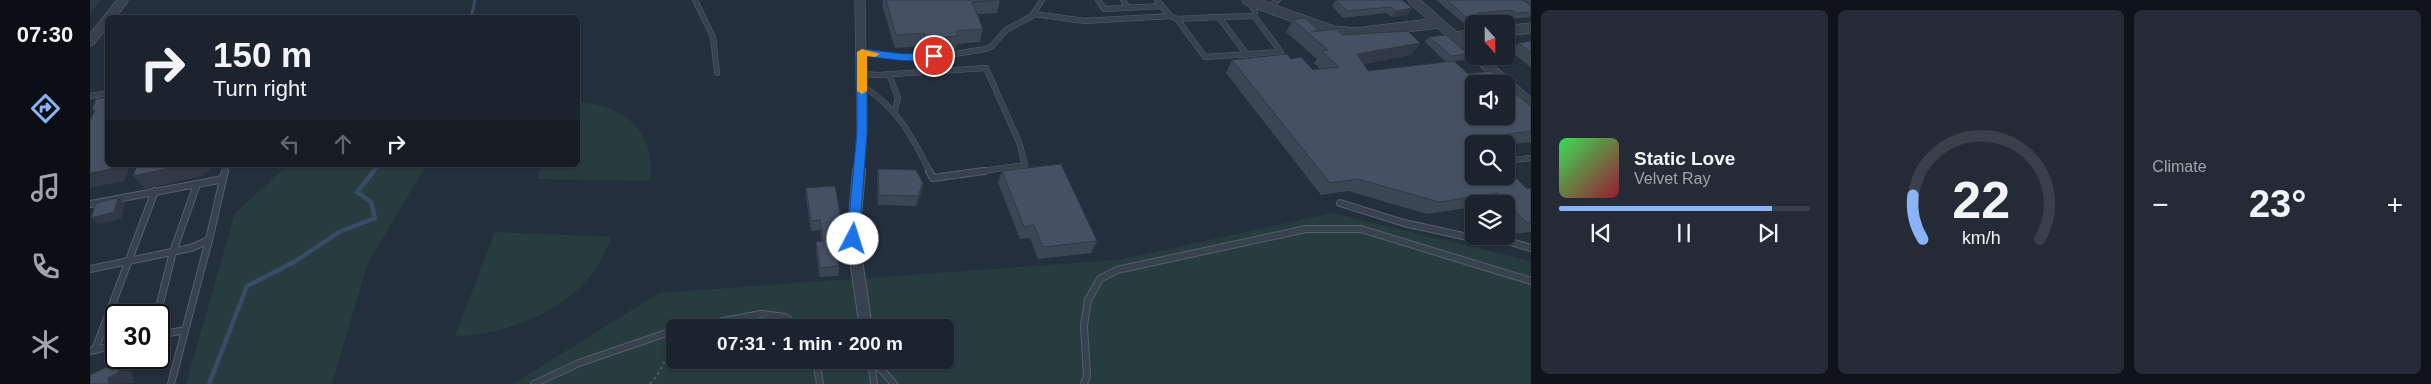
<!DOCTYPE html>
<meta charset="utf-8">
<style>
:root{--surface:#1b232e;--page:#242b36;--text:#f1f3f6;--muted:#a0a4aa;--line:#39404a;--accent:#8ab4f8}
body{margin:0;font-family:Arial,sans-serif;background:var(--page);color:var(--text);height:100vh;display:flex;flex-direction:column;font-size:19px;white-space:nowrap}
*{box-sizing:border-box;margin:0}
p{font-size:16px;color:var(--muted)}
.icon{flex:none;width:28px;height:28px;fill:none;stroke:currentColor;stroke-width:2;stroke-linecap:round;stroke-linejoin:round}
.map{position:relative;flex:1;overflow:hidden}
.side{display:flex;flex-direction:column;gap:10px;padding:10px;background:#0f1319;width:900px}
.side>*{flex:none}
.guide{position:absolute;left:15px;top:15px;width:475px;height:152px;border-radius:8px;box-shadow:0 1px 4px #0004,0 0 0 1px var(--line);background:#1b232e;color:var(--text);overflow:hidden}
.needle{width:32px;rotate:159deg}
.controls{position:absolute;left:1375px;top:15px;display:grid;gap:10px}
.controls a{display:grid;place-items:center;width:50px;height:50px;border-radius:8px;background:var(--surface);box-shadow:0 1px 4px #0004,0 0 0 1px var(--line);font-size:25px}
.speed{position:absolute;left:15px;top:304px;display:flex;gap:10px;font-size:25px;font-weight:700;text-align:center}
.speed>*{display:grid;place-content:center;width:65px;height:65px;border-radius:50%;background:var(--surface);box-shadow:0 1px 4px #0004,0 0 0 1px var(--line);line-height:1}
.speed .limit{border:2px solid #111;border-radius:8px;background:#fff;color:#111}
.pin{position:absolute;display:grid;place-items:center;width:42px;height:42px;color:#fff;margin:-21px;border:2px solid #fff;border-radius:50%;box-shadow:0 1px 5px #0007}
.me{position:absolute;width:55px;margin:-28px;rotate:5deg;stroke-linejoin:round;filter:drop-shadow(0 0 4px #0008)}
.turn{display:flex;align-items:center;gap:18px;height:105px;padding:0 25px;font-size:22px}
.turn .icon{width:65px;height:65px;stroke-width:2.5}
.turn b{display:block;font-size:35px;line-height:42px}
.lanes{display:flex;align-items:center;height:48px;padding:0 25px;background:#0003;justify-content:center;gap:25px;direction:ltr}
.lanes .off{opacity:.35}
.big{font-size:38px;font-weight:800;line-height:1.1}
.side .tile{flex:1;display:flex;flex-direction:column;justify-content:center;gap:8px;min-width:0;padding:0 18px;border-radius:8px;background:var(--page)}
.side .dial{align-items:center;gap:0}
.dial svg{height:130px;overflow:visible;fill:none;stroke:var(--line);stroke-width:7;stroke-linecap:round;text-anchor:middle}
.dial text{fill:var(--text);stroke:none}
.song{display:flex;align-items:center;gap:15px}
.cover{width:60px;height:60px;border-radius:8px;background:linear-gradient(135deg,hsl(130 70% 55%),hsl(350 70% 35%))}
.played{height:5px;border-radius:2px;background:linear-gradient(90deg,var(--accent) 85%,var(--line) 85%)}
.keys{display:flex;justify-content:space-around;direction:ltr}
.heat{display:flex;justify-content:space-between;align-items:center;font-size:28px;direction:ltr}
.side .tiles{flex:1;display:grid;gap:10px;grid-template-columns:repeat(3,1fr)}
.trip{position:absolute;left:576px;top:319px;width:288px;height:50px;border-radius:8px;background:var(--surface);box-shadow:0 1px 4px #0004,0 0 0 1px var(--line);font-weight:800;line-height:50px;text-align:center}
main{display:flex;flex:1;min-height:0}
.menu{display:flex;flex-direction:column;width:90px;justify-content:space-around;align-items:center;background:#0b0e12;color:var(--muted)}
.menu .icon{width:35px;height:35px}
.menu .active{color:var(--accent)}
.menu b{font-size:22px;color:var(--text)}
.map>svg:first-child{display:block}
.green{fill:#263c3f;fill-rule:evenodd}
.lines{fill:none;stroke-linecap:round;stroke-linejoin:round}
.stream-far1{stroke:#394c67;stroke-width:3}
.stream{stroke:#394c67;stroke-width:4.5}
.lane-far1-casing{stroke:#565f6c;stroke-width:6}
.lane-casing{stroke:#565f6c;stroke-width:8}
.street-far1-casing{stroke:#565f6c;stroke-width:11}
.street-casing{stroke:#565f6c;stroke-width:14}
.path{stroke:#44595c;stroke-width:2.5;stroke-dasharray:3 3;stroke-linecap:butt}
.lane-far1{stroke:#38414e;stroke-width:5}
.lane{stroke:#38414e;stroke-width:6}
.street-far1{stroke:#38414e;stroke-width:10}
.street{stroke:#38414e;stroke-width:12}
.wall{fill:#3b4654}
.shaded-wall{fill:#303945}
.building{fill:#455162;stroke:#303945}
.route{fill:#1a73e8;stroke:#114b97}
.slow{fill:#f59e0b}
</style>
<main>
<nav class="menu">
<b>07:30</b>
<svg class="icon active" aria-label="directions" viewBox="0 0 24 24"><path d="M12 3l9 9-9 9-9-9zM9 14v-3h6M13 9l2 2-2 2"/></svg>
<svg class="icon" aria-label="music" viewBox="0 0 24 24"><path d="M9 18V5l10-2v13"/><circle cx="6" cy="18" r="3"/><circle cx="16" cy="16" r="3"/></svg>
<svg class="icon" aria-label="phone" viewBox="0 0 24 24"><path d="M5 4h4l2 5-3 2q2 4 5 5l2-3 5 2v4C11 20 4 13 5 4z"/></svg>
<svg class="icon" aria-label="climate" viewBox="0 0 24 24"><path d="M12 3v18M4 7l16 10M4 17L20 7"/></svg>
</nav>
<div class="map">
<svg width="1441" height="384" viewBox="0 0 1441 384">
<rect width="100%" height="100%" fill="#242f3e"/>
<g class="green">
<path d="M488,102C522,105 548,116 559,151C561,160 562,172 559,181L447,179L452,165H488Z"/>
<path d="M198,165H336L277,265L242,384H96L145,213Z"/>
<path d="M1242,213L1441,261V384H423L569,293L1028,260ZM585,328H855V360H585Z"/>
<path d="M405,232L521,237C500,303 429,333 365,336Z"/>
</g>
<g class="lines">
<g class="stream-far1">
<path d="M381,18L385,0"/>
<path d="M283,172L289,165"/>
</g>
<path class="stream" d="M119,384L157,286L204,262L249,232L285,218L281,202L267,192L284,171"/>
<g class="lane-far1-casing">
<g id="lane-far1">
<path d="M605,0L623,37L627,73"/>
<path d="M1008,0L1014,9L1072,6"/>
<path d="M1033,0L1038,8"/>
<path d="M1067,0L1080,16L1087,19L1129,17L1157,55"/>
<path d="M1178,8L1188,0"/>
<path d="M944,14L995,21L1080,16"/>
<path d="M1129,17L1164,16"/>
<path d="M1087,19L1115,57L1191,52L1164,16L1165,12L1161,3"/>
<path d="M772,52L815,58L858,55L896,49L902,46L916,30L942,16L952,0"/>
<path d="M772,74L788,75L896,68L929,142L935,165L885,172"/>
<path d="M799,74L808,98L804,113"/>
<path d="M772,86C806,105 823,138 840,172"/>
<path d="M0,96L18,93"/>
<path d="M1416,161L1441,158"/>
<path d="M134,172L136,165"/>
</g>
</g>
<g class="lane-casing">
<g id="lane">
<path d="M839,171L843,178L894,171"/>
<path d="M1250,203L1314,223L1387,239L1414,240L1441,248"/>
<path d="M0,204L107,184"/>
<path d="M0,269L101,248L119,240L135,171"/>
<path d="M67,315L83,252L107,184L133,179"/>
<path d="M596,328L671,314L695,317L710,328"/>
<path d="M69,335L95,330"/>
<path d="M5,350L65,191"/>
<path d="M0,351L26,345"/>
<path d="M726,360L730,384"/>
<path d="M781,360L784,384"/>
<path d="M783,360L804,384"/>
<path d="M81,384L119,240"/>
<path d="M444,384L489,363L585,330"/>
<path d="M994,384L997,376L994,326L998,300L1010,279L1027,270L1216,229H1271L1441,281"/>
</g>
</g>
<g class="street-far1-casing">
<g id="street-far1">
<path d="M1157,0L1243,31L1265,33L1349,23"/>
<path d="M1323,0L1384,54"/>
<path d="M1438,0L1441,3"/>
<path d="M19,18L33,0"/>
<path d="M1416,31L1441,28"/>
<path d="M1364,37L1384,35"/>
<path d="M0,41L18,19"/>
<path d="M1386,56L1441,104"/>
<path d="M769,172L772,132L770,0"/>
</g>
</g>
<g class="street-casing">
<path id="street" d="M769,171L763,239L776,328"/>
</g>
<path class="path" d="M560,384L567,376L585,340"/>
<use href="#lane-far1" class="lane-far1"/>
<use href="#lane" class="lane"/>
<use href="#street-far1" class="street-far1"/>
<use href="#street" class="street"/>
</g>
<g class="wall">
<path d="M793,0H910L907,13L887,14L893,29L890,42L867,44L866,49L834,52L832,46L805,48L792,5Z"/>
<path d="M1246,0L1322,8L1317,15L1302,17L1296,13L1253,18L1242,6Z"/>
<path d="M1346,0H1433L1441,6V15L1439,17L1421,19L1417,15L1394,18L1395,19L1391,24H1384V26H1377Z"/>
<path d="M1203,20L1228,30L1252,35L1330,43L1321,55L1273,64L1278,71L1378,74L1441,107V142L1416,145V144H1384L1437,189L1441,188V232L1423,234L1416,228V204H1384V207L1337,214L1258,191L1231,195L1136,73L1142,60L1201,59L1223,70L1230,69L1224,63L1227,59L1196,32Z"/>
<path d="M1339,37L1378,54L1374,60L1356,62L1335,42Z"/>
<path d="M1441,41V68L1421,51L1429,43Z"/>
<path d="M788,169L832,193L826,206L788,205L787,179Z"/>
<path d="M912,171L1007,241L1001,253L948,259L940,238L930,239L908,183Z"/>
<path d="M716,188L754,234L753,244L747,245L749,266L748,276L730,277L726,252V242L731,241L730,230L721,231L716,198Z"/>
</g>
<g class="shaded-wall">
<path d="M0,0H11L0,13Z"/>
<path d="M1322,8L1317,15L1302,17L1306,11Z"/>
<path d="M1330,43L1321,55L1259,66L1267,54Z"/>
<path d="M23,165H40L34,181L0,188V173Z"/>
<path d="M94,165H121L119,172L114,173L113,176L55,189L43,176Z"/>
<path d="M833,183L832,193L826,206L828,196Z"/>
<path d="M28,198L35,204L31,219L8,224L1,218Z"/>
<path d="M27,362L42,373L44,383L19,384L18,378Z"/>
</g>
<g class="building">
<path d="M796,0H910L882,2L893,29L866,31L868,36L836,39L834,33L806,35Z"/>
<path d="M1246,0H1312L1322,8L1306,11L1300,7L1257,11Z"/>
<path d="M1357,0H1433L1441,6L1440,9L1441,12L1426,13L1421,10L1388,13L1395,19L1381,21Z"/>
<path d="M1215,18L1228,30L1221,32L1246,29L1252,35L1318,31L1330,43L1267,54L1278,71L1364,61L1378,74L1401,71L1415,84H1384V116H1416V85L1441,107V131L1390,138L1396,144H1384V176H1416V168L1437,189L1441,188V222H1436L1408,193L1349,202L1268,179L1240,183L1142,60L1197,54L1201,59L1211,57L1223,70L1249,67L1232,51L1238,50L1203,20Z"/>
<path d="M1356,35L1378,54L1361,56L1339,37Z"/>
<path d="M1441,41V53L1429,43Z"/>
<path d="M18,97V165H23L21,169L0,173V121L5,110H2L6,99Z"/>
<path d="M971,164L1007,241L953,247L944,225L934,227L912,171Z"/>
<path d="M47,165H94L43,176Z"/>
<path d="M788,169L826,170L833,183L828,196L789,195Z"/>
<path d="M745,186L754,234L746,235L749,266L730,268L726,242L733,241L730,220L721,221L716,188Z"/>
<path d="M28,198L24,212L1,218L6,203Z"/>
<path d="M27,362L29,372L18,378L19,384H0V375Z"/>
</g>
<path class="route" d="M772,49L814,54L844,53L848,56C837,66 792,58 777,56V132L769,239L763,244L757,239L767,132V52Z"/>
<path class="slow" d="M772,49L790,54L785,57L777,56V91L772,94L767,91V52Z"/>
</svg>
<div class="controls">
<a><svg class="needle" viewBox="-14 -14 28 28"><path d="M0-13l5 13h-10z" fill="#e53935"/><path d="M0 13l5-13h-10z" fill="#a0a4aa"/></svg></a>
<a><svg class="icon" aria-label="sound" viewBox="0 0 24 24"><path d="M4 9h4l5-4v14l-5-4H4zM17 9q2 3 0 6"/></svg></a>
<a><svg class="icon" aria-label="search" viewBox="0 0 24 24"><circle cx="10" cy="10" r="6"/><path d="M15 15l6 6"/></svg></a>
<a><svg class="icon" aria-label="layers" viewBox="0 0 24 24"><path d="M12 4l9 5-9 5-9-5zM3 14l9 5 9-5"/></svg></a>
</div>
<div class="speed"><div class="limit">30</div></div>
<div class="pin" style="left:844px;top:56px;background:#d93025"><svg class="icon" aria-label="arrive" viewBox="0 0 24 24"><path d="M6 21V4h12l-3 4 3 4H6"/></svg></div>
<svg class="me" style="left:763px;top:239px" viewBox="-20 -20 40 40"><circle r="19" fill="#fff"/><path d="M0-13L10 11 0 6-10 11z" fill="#1a73e8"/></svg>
<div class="trip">07:31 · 1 min · 200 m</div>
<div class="guide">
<div class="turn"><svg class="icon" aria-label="right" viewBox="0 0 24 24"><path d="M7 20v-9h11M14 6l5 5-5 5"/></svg><div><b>150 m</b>Turn right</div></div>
<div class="lanes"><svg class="icon off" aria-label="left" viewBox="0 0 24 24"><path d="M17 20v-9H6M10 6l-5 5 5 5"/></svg><svg class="icon off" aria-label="ahead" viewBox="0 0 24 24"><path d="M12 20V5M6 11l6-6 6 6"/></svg><svg class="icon" aria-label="right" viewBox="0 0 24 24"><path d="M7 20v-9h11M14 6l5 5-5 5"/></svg></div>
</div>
</div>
<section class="side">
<div class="tiles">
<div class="tile">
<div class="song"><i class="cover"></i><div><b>Static Love</b><p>Velvet Ray</p></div></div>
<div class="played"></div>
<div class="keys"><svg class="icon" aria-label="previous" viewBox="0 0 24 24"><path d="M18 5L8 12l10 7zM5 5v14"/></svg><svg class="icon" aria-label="pause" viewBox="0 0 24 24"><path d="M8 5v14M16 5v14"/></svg><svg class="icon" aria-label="next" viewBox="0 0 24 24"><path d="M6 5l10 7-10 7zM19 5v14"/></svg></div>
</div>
<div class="tile dial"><svg viewBox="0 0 100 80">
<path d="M14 69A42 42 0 1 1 86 69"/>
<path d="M14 69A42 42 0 0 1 8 42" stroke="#8ab4f8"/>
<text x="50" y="56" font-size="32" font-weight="700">22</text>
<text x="50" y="72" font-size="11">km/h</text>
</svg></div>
<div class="tile"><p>Climate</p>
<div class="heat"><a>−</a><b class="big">23°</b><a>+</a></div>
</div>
</div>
</section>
</main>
